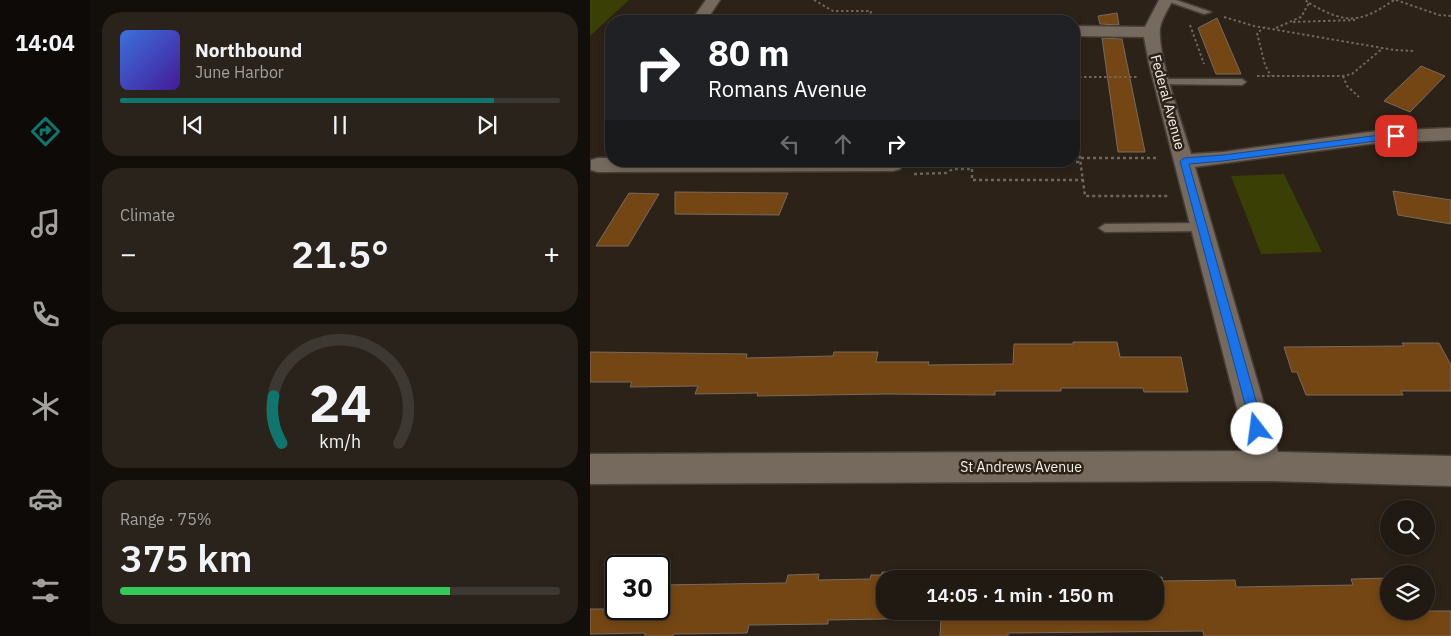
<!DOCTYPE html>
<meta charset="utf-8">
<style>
:root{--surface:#211a12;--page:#29231b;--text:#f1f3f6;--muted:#a2a19f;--line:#3e3832;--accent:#0f766e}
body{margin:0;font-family:"IBM Plex Sans",sans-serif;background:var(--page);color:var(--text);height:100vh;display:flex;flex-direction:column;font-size:19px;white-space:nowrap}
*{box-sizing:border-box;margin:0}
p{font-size:16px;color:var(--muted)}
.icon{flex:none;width:28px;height:28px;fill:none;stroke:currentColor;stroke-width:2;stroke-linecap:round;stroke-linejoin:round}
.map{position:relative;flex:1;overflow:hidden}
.drawer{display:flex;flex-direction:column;gap:12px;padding:12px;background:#120e0a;width:500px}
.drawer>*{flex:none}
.top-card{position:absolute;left:15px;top:15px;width:475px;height:152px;border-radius:20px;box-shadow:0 2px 8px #0003,0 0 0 1px var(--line);background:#202124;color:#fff;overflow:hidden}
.buttons{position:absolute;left:790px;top:500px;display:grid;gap:10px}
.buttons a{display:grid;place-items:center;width:55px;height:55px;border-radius:50%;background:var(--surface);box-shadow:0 2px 8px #0003,0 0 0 1px var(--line);font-size:25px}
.speed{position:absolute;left:15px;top:555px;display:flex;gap:10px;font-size:25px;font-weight:700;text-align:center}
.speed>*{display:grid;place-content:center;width:65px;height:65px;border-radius:50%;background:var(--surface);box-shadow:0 2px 8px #0003,0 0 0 1px var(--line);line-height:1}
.speed .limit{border:2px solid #111;border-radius:8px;background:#fff;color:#111}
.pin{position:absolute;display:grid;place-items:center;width:42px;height:42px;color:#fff;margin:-21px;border-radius:10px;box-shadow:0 2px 8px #0006}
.me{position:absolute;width:55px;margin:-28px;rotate:345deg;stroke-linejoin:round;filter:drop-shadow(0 0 4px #0008)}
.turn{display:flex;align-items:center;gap:18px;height:105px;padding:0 20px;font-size:22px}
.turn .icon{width:65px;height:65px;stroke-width:2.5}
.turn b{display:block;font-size:35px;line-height:42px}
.lanes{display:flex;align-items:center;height:48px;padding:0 20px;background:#0003;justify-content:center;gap:25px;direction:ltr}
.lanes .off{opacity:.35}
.big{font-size:38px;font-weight:600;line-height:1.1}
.drawer .widget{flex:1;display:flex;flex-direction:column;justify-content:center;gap:8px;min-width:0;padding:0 18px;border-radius:20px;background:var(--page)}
.drawer .dial{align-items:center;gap:0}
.dial svg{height:130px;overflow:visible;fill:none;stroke:var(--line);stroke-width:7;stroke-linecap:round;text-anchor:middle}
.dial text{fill:var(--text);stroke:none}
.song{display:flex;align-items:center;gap:15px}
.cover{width:60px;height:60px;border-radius:8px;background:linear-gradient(135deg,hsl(220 70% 55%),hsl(260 70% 35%))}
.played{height:5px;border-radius:2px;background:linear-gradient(90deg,var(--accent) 85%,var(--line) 85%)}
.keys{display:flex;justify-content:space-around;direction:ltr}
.heat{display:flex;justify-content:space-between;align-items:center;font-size:28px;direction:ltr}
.charge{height:8px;border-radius:4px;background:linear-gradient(90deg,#34c759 75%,var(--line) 0)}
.trip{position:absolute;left:286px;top:570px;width:288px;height:50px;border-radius:20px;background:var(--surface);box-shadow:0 2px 8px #0003,0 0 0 1px var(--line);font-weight:600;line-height:50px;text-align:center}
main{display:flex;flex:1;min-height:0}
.tab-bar{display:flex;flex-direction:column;width:90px;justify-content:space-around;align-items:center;background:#0d0a07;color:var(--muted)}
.tab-bar .icon{width:35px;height:35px}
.tab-bar .selected{color:var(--accent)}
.tab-bar b{font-size:22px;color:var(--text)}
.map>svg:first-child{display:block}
.green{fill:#393f05}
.building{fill:#744614;stroke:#766a5f;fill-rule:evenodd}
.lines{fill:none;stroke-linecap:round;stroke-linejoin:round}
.lane-casing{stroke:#463e37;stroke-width:3}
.street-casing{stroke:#463e37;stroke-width:3}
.path-far1{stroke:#6f665d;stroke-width:2;stroke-dasharray:2.5 2.5;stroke-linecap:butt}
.path{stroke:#6f665d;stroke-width:2.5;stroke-dasharray:3 3;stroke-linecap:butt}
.lane{fill:#766a5e;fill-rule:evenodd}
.street{fill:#766a5e;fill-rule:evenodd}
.route{fill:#1a73e8;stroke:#114b97}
.labels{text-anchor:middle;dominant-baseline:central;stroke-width:5;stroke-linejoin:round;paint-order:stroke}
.street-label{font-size:14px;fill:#f7f1ea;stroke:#2c2218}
</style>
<main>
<nav class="tab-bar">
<b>14:04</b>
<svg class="icon selected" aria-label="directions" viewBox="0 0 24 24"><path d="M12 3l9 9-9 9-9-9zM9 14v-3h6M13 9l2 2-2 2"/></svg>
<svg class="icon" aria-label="music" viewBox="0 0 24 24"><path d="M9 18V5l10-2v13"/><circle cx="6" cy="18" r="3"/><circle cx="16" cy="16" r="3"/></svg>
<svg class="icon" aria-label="phone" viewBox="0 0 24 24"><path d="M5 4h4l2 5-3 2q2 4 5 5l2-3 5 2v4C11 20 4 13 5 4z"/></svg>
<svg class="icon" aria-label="climate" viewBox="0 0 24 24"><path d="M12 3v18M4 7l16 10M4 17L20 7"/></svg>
<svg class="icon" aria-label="car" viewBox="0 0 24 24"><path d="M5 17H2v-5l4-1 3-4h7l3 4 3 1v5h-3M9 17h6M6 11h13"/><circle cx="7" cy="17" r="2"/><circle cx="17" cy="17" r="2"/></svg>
<svg class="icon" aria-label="filters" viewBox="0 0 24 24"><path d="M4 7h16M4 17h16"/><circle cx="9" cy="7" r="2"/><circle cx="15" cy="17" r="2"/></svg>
</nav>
<section class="drawer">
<div class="widget">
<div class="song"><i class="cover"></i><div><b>Northbound</b><p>June Harbor</p></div></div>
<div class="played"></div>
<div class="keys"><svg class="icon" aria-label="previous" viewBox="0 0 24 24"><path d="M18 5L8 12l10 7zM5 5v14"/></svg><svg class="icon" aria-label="pause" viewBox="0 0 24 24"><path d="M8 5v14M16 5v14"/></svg><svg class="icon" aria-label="next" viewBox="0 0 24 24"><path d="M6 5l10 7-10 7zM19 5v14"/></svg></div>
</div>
<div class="widget"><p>Climate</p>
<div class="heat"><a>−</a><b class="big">21.5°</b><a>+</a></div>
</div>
<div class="widget dial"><svg viewBox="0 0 100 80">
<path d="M14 69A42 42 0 1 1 86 69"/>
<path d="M14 69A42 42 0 0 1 9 40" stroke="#0f766e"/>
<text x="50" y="56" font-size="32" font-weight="700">24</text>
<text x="50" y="72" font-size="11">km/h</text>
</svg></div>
<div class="widget"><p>Range · 75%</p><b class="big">375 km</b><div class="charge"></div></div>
</section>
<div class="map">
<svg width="861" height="636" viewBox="0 0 861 636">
<rect width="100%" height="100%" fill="#2c2218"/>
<g class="green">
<path d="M0,0H39L0,36Z"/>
<path d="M694,174L732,252L671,254L641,176Z"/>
</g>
<g class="building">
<path d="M527,13L529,25L510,24L508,16Z"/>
<path d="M627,18L651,74H626L608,28Z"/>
<path d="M512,38L532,39L555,152H528Z"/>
<path d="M831,66L855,76L820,112L794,101Z"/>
<path d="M803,191L861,200V224L808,215Z"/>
<path d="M85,192L198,193L189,215L85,214Z"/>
<path d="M39,193L69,194L38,246H6Z"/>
<path d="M483,342H527L530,357H591L598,392H554L553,388H471V391H405V395L296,394L167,396L168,393L105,394L108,386L40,387L42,382H0V352L157,354L156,358L243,356L244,352H288L286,362H339L338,365L423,364L424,344H483Z"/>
<path d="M812,343H849L861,365V391H811L813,395H716L707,372H702L694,347L814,346Z"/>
<path d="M292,572H336V575L418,574V576L487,575V578L572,577L573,581L645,580L646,587L763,585L761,579L799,578V611H861V636H614L613,631L418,633V636H350L351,618L238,620V624L159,625L157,633L83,634V636H55V633L0,634V609H69V585L196,583L198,575L229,574L228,580L280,579L281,575H291ZM295,579H565V611H295Z"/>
</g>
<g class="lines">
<g class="lane-casing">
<g id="lane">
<path d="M574,0H586L621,12L614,14Z"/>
<path d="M572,79H652L656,82L652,85L569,84V80Z"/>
<path d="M612,223L618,227L612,231L515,232L509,228L515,224Z"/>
</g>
</g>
<g class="street-casing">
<g id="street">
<path d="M116,0H130L116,21H101Z"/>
<path d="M569,0H583C578,9 572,18 570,28C567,55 593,125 601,154L633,152L787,131L861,128V140L787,143L605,167L688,452L861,456V486L677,481L0,484V454L658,451L559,64L554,37L484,36V26L555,27Z"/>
<path d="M8,158H21V161H314L310,169L303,171L8,172L1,170V160Z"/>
</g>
</g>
<g class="path-far1">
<path d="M224,0L243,11H281L280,19H345L344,21"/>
<path d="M806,0L849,15L861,16"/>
<path d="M719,3C756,24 769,24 804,0"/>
<path d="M634,17L664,26L804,50L825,51"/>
<path d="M703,22L765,20"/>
<path d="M600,25L614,64"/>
<path d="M675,27L667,33L675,65L681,76"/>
<path d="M686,28L711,17L719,3L715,0"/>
<path d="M667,76H753L762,74L793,48"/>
<path d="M753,76L757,86L769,97"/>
<path d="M484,77H548"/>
</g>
<g class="path">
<path d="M484,114L495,196H578"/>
<path d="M491,158H568"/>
<path d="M360,163L492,162"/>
<path d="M382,163V180H494"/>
<path d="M324,174L356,173L363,169H382"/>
</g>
<use href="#lane" class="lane"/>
<use href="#street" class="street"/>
</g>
<path class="route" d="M806,133L810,136L809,138L633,161L599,164L674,429L672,434L667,436L663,434L590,161L594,158L633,155Z"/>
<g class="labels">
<g class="street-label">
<text transform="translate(578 102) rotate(75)">Federal Avenue</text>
<text x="431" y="467">St Andrews Avenue</text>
</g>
</g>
</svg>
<div class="buttons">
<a><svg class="icon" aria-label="search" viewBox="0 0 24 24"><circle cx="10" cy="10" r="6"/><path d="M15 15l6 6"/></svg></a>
<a><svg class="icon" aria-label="layers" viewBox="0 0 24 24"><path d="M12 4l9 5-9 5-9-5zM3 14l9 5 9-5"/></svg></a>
</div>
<div class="speed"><div class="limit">30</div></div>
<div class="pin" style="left:806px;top:136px;background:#d93025"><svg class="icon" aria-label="arrive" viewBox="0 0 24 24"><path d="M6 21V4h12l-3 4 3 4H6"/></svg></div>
<svg class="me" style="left:667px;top:429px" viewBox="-20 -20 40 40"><circle r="19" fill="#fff"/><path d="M0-13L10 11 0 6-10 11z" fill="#1a73e8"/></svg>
<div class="trip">14:05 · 1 min · 150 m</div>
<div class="top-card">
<div class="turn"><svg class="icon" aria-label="right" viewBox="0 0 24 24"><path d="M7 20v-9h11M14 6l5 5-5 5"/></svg><div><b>80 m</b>Romans Avenue</div></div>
<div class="lanes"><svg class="icon off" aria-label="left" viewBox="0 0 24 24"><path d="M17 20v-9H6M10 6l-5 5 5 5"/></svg><svg class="icon off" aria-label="ahead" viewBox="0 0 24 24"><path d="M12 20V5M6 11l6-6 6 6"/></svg><svg class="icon" aria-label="right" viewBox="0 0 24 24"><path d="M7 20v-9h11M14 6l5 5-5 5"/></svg></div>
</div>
</div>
</main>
